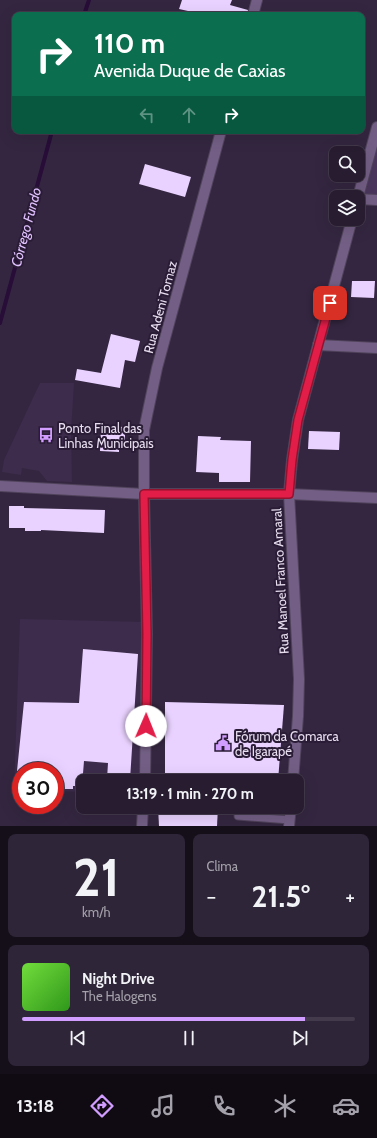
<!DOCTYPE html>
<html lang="pt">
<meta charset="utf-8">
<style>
:root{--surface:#271c30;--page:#2f2538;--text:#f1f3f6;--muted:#a4a1ab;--line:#433a4c;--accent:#d19dfe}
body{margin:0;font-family:Cabin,sans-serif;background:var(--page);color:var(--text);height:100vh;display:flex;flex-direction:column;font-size:15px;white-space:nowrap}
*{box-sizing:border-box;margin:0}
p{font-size:13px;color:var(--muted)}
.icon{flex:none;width:22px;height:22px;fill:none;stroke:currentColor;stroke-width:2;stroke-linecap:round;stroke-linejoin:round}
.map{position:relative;height:826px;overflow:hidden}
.panel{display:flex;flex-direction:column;gap:8px;padding:8px;background:#150f1a;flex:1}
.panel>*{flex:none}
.banner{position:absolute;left:12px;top:12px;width:353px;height:122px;border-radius:8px;box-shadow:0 4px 16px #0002,0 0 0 1px var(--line);background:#0b6e4f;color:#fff;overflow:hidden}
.tools{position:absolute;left:329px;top:146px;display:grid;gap:8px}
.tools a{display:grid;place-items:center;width:36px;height:36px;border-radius:8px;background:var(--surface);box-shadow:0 4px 16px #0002,0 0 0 1px var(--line);font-size:20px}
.speed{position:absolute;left:12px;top:762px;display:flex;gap:8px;font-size:20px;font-weight:700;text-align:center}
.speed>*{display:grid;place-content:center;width:52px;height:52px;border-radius:50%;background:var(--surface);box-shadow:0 4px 16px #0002,0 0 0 1px var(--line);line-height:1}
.speed .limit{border:6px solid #d22;background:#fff;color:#111}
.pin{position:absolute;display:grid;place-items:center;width:34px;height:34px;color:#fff;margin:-17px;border-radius:8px;box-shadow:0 2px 6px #0006}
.me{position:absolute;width:44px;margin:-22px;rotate:1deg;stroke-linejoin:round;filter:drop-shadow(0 0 3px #0008)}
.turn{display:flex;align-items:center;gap:14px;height:84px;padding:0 16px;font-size:18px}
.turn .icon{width:52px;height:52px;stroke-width:2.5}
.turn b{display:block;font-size:28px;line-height:34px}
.lanes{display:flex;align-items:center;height:38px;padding:0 16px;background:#0003;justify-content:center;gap:20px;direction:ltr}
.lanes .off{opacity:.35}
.big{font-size:30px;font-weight:700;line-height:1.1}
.panel .tile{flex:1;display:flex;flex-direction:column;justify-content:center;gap:6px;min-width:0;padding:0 14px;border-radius:8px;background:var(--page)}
.panel .dial{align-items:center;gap:0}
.dial b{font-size:52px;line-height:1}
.song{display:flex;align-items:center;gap:12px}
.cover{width:48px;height:48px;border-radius:6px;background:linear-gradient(135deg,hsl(100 70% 55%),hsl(110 70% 35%))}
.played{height:4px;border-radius:2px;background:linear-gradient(90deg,var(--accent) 85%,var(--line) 85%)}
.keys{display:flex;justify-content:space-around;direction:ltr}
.heat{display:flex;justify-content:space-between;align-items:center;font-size:22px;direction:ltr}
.panel .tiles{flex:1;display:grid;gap:8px;grid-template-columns:1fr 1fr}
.tile:last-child{grid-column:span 2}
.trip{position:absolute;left:76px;top:774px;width:228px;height:40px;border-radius:8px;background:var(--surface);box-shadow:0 4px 16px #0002,0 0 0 1px var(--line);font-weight:700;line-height:40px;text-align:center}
.dock{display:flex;height:64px;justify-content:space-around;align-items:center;background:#100b13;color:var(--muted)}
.dock .icon{width:28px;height:28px}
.dock .active{color:var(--accent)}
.dock b{font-size:18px;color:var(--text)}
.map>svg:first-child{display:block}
.built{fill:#3d2c4c}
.green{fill:#4a365c}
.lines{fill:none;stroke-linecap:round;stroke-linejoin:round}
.stream{stroke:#270d38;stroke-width:4}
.building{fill:#e9d2ff}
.lane-casing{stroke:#51435c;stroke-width:9}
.street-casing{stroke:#51435c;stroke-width:12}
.lane{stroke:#735f85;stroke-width:7}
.street{stroke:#735f85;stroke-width:10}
.route-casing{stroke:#92132f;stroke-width:10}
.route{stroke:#e11d48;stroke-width:7}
.labels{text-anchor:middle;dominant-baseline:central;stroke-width:4;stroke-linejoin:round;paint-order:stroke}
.street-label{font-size:13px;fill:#e7deef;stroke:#2a1c36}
.poi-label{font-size:13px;fill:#e7deef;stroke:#2a1c36;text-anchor:start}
.water-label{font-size:14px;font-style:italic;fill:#e1c2ff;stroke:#2a1c36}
</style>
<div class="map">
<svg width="377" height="826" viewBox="0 0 377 826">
<rect width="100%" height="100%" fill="#342640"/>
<g class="built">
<path d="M40,383H74L71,431L72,482L47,481L39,471L22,468L21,475L2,472L4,460Z"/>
<path d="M20,619L146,622L141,781H83V792L55,791V771H21V790H14Z"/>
</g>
<path class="green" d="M377,146V195H365L363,192Z"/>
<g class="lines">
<g class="stream">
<path d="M84,15L89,0"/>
<path d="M0,323L52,131"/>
</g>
</g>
<g class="building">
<path d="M182,0H232L230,5L248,10L247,15H186L188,11L179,9Z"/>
<path d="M145,164L191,177L185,197L139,184Z"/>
<path d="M352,281H375L374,298L351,297Z"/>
<path d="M111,334L140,341L135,362L125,360L120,388L75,380L77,369L101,373Z"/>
<path d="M101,426L125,427V442H119V452L100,451Z"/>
<path d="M309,431L340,432L339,450L308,449Z"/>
<path d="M198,436L221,437L220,440L251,441L250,482H219V473L196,472Z"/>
<path d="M9,506H24V508L105,510L104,533L41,530V531H25V528H9Z"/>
<path d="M83,649L138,654L130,780L107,779L108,763L84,761L82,786H73V789H55V771H17L24,702L79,703Z"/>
<path d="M165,702L284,705L278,781H165Z"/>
<path d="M158,807H218L217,826H159Z"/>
</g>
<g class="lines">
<g class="lane-casing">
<path id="lane" d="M238,816L290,820"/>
</g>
<g class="street-casing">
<g id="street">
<path d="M253,15L257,0"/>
<path d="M358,197L377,127"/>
<path d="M358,199L377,200"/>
<path d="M318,345L377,348"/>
<path d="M0,486L144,494H289L377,498"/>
<path d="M145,781L147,634L144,494V430L157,368L221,131"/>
<path d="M293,781L298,716L299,679L289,494L292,460L298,420L352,219"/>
<path d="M142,826L143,807"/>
<path d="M289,826L291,807"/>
</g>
</g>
<use href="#lane" class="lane"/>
<use href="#street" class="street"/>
</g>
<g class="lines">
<g class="route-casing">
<path id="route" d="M146,726L147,634L144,494H289L292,460L298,420L330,303"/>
</g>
<use href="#route" class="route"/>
</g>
<defs>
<g id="bus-bare" transform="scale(1.2)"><path d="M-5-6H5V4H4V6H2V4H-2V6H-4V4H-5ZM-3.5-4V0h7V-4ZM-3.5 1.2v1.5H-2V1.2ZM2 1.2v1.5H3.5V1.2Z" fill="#d19dfe" stroke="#2a1c36" stroke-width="2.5" paint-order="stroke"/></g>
<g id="civic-bare" transform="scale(1.2)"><path d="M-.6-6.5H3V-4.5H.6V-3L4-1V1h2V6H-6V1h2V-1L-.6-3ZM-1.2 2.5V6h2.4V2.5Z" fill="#d19dfe" stroke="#2a1c36" stroke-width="2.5" paint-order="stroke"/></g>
</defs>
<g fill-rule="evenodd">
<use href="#bus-bare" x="46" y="435"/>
<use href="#civic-bare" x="223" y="743"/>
</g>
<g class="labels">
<g class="street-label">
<text transform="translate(160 307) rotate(-75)">Rua Adeni Tomaz</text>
<text transform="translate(280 581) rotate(-93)">Rua Manoel Franco Amaral</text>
</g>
<g class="poi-label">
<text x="58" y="428">Ponto Final das<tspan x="58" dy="15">Linhas Municipais</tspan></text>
<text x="235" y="736">Fórum da Comarca<tspan x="235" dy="15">de Igarapé</tspan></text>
</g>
<g class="water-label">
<text transform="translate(26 227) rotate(-75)">Córrego Fundo</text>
</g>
</g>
</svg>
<div class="tools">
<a><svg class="icon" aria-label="search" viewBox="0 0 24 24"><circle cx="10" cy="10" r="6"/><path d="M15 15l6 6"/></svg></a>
<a><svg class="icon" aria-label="layers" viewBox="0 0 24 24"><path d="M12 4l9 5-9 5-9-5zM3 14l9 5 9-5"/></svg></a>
</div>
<div class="speed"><div class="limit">30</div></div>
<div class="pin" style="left:330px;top:303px;background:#d93025"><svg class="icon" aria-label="arrive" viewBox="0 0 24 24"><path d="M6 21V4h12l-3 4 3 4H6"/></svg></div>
<svg class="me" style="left:146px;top:726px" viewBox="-20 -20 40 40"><circle r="19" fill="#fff"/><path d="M0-13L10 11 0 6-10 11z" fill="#e11d48"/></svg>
<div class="trip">13:19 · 1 min · 270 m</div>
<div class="banner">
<div class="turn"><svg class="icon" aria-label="right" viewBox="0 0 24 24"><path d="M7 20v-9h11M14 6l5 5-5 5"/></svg><div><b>110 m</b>Avenida Duque de Caxias</div></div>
<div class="lanes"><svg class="icon off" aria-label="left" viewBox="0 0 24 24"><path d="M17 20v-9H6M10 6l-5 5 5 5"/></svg><svg class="icon off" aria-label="ahead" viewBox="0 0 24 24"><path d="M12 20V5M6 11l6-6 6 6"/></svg><svg class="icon" aria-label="right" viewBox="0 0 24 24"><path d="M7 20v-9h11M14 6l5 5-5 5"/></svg></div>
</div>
</div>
<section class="panel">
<div class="tiles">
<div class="tile dial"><b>21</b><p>km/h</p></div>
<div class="tile"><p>Clima</p>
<div class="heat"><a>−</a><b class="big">21.5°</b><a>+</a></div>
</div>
<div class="tile">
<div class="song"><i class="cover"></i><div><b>Night Drive</b><p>The Halogens</p></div></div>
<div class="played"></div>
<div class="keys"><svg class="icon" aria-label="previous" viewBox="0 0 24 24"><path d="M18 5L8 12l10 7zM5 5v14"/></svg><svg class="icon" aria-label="pause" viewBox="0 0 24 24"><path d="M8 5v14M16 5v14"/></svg><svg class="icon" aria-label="next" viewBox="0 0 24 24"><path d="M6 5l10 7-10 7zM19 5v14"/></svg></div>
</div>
</div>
</section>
<nav class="dock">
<b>13:18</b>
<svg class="icon active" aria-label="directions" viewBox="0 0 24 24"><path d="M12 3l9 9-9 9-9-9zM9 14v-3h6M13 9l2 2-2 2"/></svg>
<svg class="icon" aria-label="music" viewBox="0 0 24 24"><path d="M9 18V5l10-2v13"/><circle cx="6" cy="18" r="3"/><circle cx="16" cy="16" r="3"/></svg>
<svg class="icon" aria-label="phone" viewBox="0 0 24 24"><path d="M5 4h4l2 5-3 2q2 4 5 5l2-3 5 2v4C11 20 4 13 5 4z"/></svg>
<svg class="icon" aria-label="climate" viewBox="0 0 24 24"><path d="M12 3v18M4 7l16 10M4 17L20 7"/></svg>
<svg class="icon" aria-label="car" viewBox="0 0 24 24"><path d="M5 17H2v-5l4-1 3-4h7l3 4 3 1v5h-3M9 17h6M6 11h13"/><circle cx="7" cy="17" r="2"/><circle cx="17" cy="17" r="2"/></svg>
</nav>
